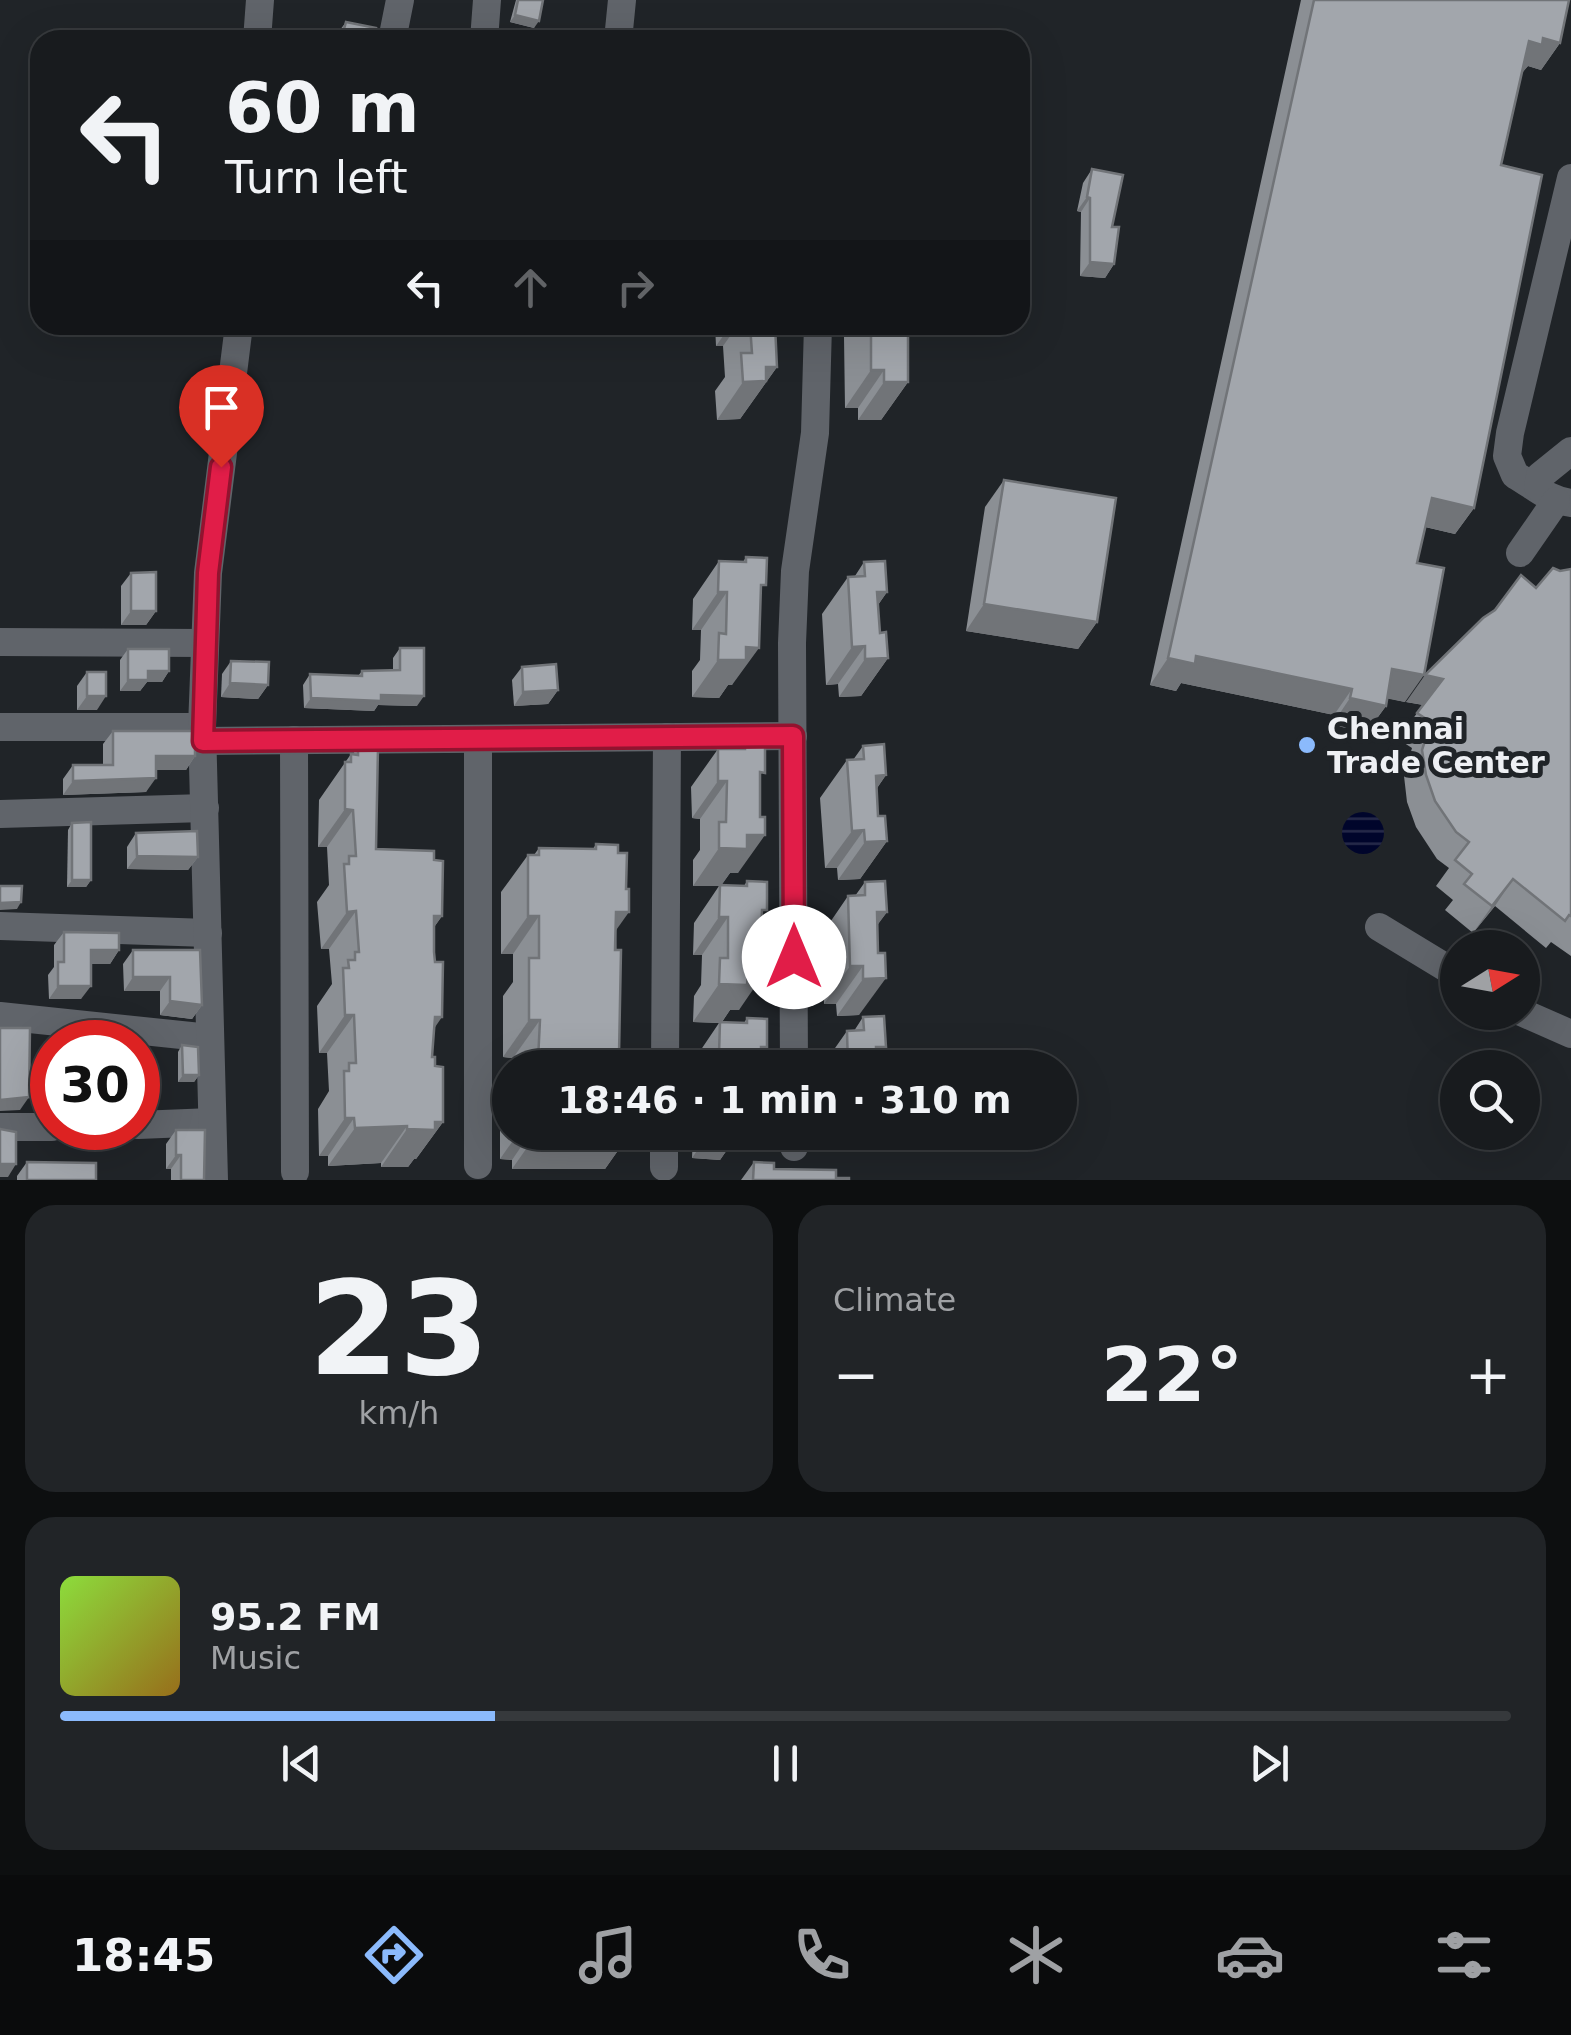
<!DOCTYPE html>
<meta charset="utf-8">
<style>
:root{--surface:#181b1e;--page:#212427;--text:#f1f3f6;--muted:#9fa1a4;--line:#36393c;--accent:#8bbafc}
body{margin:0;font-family:"DejaVu Sans",sans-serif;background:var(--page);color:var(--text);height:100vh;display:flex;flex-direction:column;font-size:38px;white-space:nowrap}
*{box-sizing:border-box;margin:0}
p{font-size:32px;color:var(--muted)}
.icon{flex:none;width:55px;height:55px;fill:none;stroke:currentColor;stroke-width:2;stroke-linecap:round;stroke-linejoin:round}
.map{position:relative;height:1180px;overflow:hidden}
.details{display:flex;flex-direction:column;gap:25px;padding:25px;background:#0d0f10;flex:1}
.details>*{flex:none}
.banner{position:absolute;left:30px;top:30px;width:1000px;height:305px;border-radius:30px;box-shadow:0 10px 40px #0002,0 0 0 2px var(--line);background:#181b1e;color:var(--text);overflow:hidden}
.needle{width:65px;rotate:79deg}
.tools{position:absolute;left:1440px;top:930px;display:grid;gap:20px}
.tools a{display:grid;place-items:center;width:100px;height:100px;border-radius:50%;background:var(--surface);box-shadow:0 10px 40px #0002,0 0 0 2px var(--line);font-size:50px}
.speed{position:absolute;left:30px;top:1020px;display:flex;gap:20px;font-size:50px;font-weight:700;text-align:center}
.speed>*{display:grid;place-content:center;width:130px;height:130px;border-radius:50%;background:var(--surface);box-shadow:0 10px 40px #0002,0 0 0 2px var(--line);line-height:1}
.speed .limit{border:15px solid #d22;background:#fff;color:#111}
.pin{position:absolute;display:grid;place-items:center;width:85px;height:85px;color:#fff;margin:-102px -42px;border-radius:50% 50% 50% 0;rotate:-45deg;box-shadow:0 0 10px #0007}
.pin .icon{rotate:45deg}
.me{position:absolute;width:110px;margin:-55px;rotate:0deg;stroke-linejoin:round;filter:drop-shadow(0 0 8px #0008)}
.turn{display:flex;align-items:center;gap:35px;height:210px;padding:0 30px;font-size:45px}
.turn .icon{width:130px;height:130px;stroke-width:2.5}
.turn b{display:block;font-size:70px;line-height:85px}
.lanes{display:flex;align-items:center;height:95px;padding:0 30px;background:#0003;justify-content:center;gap:50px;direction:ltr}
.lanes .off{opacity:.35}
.big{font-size:75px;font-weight:600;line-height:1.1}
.details .widget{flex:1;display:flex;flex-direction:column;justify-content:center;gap:15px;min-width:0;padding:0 35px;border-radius:30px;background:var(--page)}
.details .dial{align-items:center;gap:0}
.dial b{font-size:130px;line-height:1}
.song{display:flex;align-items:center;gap:30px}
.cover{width:120px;height:120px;border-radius:15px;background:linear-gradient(135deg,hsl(90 70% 55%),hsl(40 70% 35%))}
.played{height:10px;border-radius:5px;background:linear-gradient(90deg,var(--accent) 30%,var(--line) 30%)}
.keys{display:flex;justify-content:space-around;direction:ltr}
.heat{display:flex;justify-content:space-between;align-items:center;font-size:55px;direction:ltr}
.details .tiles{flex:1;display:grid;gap:25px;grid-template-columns:1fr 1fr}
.widget:last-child{grid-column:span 2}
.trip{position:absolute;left:492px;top:1050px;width:585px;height:100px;border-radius:50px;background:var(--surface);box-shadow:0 10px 40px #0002,0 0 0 2px var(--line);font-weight:600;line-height:100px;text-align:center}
.tabs{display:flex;height:160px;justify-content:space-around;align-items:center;background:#0a0b0c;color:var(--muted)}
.tabs .icon{width:70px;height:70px}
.tabs .selected{color:var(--accent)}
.tabs b{font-size:45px;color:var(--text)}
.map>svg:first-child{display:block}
.water{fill:url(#water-rules)}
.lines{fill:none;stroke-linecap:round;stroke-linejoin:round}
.minor{stroke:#60646a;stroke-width:28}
.wall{fill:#8b8f94}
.shaded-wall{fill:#717478}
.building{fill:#a2a6ac;stroke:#717478;stroke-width:2.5}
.route-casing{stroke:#92132f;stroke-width:25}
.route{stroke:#e11d48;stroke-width:18}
.poi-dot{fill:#8bbafc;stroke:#202428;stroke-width:4}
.labels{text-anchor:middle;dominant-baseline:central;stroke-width:10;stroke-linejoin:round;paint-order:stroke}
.poi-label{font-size:30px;font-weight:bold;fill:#eef0f4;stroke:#202428;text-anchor:start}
</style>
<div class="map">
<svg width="1571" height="1180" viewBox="0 0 1571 1180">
<defs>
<pattern id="water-rules" width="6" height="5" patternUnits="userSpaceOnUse" patternTransform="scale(2.5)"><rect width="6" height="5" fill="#00052b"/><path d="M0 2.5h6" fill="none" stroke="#262a4a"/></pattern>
</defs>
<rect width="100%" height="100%" fill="#202428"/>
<circle class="water" cx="1363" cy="833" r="21"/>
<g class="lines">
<g class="minor">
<path d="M257,40L260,0"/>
<path d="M392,40L400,0"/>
<path d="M484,40L487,0"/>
<path d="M618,40L622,0"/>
<path d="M1571,178L1510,433L1507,456L1515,475C1536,487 1546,499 1571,503"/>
<path d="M1538,487L1540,476L1571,451"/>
<path d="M1520,553L1556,501"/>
<path d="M0,642L205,643"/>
<path d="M0,727H202"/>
<path d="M294,740L295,1172"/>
<path d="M203,741L793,736"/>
<path d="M0,814L205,808"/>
<path d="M0,926L208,933"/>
<path d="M1379,927L1458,975"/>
<path d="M1521,1012L1571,1034"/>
<path d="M0,1016L210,1038"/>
<path d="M665,1068L667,737"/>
<path d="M794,1068L792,643L795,571L815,433L818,325"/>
<path d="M138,1125L212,1122"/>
<path d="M0,1127H52"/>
<path d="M794,1132V1147"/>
<path d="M478,1165V739"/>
<path d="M664,1167V1132"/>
<path d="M214,1180L202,727L208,573L239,325"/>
</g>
</g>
<g class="wall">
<path d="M516,0H543L534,28L510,22Z"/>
<path d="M1301,0H1569L1560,43L1541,70L1528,66L1522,72L1501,165L1474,508L1455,534L1425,527L1417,563L1405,702L1387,698L1386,706L1367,732L1332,725L1334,715L1181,683L1176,691L1150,685Z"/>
<path d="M346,22L374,40H337L340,30Z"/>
<path d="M1092,169L1112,227L1114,264L1105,278L1080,276L1081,212L1077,211L1083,183Z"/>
<path d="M715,325H778L775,329L777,367L740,419L717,420L715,391L725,377L723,346H716Z"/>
<path d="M852,325H908V382L881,420H858V408H845L844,337Z"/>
<path d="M1004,480L1097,622L1078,649L966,631L985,507Z"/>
<path d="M746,557L760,593L732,685H728L719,698L692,697V671L700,660L701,630H692L693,599L719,561L743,562Z"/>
<path d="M864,562L887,592L878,605L880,633L888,658L861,696L839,697L838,684L826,685L822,614L848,577L855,576Z"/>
<path d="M1571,569V956L1551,942L1546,948L1495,906L1473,933L1445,910L1453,900L1436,886L1449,868L1437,859L1416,827L1407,802L1404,776L1412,748L1398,739L1423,705L1406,702L1560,571Z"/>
<path d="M131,573L156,611L146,625H121V586Z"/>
<path d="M400,648L417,706L378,705L374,711L304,708L303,685L310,674L358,676L362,671H393V658Z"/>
<path d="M128,649L169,671L162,682H147L140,691H120V660Z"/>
<path d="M231,661L268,685L258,699L221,697L222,674Z"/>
<path d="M522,667L558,690L548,704L514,706L512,680Z"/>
<path d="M87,672L97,710H77V686Z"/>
<path d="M113,731L195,756L186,770H156L146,792L63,795V779L73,765H103V744Z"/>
<path d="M745,745L760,780L738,873H730L721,885L744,886L747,881L761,917L739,1010H730L722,1022L744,1023L747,1018L761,1054V1068H693L694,1060L719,1023L693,1022L694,996L701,985L702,955H693L694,923L719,886H693V860L700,850V819L692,818L691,787L718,749H742Z"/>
<path d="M863,746L886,775L877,788L878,816L887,841L860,879L838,880L837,868H825L820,798L847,760H853Z"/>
<path d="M358,747L376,849L434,860L442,916L434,927L432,1057L443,1122L416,1159H414L408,1167H381V1163L328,1166V1156H319L318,1109L329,1091L327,1053H319L317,1006L332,984L329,949H321L317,902L329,885L327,847H318L319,800L351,754H353Z"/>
<path d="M72,823L91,880L86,887H67L68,830Z"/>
<path d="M136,833L198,857L188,870L127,869V847Z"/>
<path d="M596,844L616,930L619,1055L631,1068H513V1058L503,1057V996L513,982V954H501V892L528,855H534L539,848L593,849Z"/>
<path d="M865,882L887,912L877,925L859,1015L837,1016L836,1004H824L822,934L848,896H855Z"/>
<path d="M64,932L119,950L110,964H91L81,999H49L48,975L54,967V945Z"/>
<path d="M133,950H200L202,1005L192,1019L160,1015V991H124L123,964Z"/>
<path d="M863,1017L886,1047L876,1060V1068H821L847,1031H854Z"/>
<path d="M85,1031L120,1042H77Z"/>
<path d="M182,1045L199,1075L194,1082H178V1052Z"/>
<path d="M510,1084V1132H631L605,1169H512V1160L500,1159V1098Z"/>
<path d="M176,1130L204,1180H171V1169H166V1144Z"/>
<path d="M693,1132H748L738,1147H729L720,1160L692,1158Z"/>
<path d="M822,1132H870L858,1150L836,1151L835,1138L823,1139Z"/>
<path d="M27,1162L96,1180H17V1176Z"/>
<path d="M754,1162L774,1169L849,1180H741Z"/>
</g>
<g class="shaded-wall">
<path d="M515,15L539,21L534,28L510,22Z"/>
<path d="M1543,38L1560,43L1541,70L1528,66L1523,72L1510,67L1529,41Z"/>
<path d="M1087,197L1090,198L1081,212L1077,211Z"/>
<path d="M1090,262L1114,264L1105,278L1080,276Z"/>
<path d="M731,325H738L723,346H716Z"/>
<path d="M766,367H777L740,419L717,420L743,382Z"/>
<path d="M871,370H884L858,408H845Z"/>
<path d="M884,382H908L881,420H858Z"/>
<path d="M1432,498L1474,508L1455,534L1413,524Z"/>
<path d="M718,592H727L701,630H692Z"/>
<path d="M877,592H887L861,629Z"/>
<path d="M984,604L1097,622L1078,649L966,631Z"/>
<path d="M131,611H156L146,625H121Z"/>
<path d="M865,646L838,684L826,685L852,647Z"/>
<path d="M746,647L759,648L732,685H728L719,698L692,697L718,660Z"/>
<path d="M1196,656L1352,689L1334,715L1181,683L1176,691L1150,685L1168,658Z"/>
<path d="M888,658L861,696L839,697L865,659Z"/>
<path d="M1392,669L1424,675L1405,702L1374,696Z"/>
<path d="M148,671H169L162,682H147L140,691H120L128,680Z"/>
<path d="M1425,675L1443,679L1424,705L1406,702Z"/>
<path d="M230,683L268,685L258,699L221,697Z"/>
<path d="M558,690L548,704L514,706L523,692Z"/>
<path d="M381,695L424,696L417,706L378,705L374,711L304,708L311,698Z"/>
<path d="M87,696H106L97,710H77Z"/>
<path d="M1350,698L1386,706L1367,732L1332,725Z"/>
<path d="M156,756H195L186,770H146Z"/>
<path d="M886,775L860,813H850L876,776Z"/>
<path d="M156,778L146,792L63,795L73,781Z"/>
<path d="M718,781H727L700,819L692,818Z"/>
<path d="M345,809L353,810L327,847H318Z"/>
<path d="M864,830L837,868H825L852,831Z"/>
<path d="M747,835H765L738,873H730L721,886H693L719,848Z"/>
<path d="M887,841L860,879L838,880L865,842Z"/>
<path d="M137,856L198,857L188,870L127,869Z"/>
<path d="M1513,879L1495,906L1473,933L1492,906Z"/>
<path d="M72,880H91L86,887H67Z"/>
<path d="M21,902L17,909L0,910V903Z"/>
<path d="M356,911L329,949H321L347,912Z"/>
<path d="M616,912H629L602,950Z"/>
<path d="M877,912H887L860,949Z"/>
<path d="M434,916H442L416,953Z"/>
<path d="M528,916H539L513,954H501Z"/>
<path d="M719,917H728L702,955H693Z"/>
<path d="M91,950H119L110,964H81Z"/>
<path d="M850,966H863L836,1004H824Z"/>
<path d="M748,972H765L739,1010H730L721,1023L693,1022L719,984Z"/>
<path d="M133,977H170L160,991H124Z"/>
<path d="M886,978L859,1015L837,1016L863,979Z"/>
<path d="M58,986H91L81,999H49Z"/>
<path d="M170,1001L202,1005L192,1019L160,1015Z"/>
<path d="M345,1015H354L327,1053H319Z"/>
<path d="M435,1017H442L416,1055Z"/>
<path d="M529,1020H540L513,1058L503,1057Z"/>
<path d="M876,1047H886L871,1068Z"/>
<path d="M719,1054H728L718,1068H709Z"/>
<path d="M183,1075H199L194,1082H178Z"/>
<path d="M29,1097L20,1110L0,1111V1100Z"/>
<path d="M345,1118H354L328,1156H319Z"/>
<path d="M435,1122H443L416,1159H414L408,1167H381L407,1129Z"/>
<path d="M407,1126L381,1163L328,1166L355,1128Z"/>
<path d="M519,1132H531L512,1160L500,1159Z"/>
<path d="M538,1132H631L605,1169H512Z"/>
<path d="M710,1132H748L738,1147H729L720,1160L692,1158Z"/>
<path d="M827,1132H839L835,1138L823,1139Z"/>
<path d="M849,1132H870L858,1150L836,1151Z"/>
<path d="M176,1155H181L171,1169H166Z"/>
<path d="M0,1164H16L8,1177H0Z"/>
</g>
<g class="building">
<path d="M518,0H543L539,21L515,15Z"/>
<path d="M1314,0H1569L1560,43L1543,38L1542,45L1529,41L1501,165L1542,175L1474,508L1432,498L1417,563L1444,568L1424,675L1392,669L1386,706L1350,698L1352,689L1196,656L1195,664L1168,658Z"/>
<path d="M346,22L376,28L374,40H341Z"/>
<path d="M1092,169L1123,175L1112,227H1119L1114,264L1090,262V198L1087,197Z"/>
<path d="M750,325H775L777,367H766V381L743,382L741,353H752Z"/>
<path d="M871,325H908V382H884V370H871Z"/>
<path d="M1004,480L1116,498L1097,622L984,604Z"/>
<path d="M746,557L767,558L766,585H761L759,648L746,647V660H718L719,633L726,634L727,592H718L719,561L746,562Z"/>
<path d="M885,561L887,592H877L880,633L886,632L888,658L865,659V646L852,647L848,577L865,576L864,562Z"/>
<path d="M1553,568L1560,571L1571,569V916L1569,915L1565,921L1513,879L1492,906L1464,884L1472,874L1455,860L1469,842L1456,832L1435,801L1426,775L1422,750L1431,722L1417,713L1443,679L1425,675L1483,618L1495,610L1521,575L1536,588Z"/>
<path d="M156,572V611H131V573Z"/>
<path d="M400,648H424V696L381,695V701L311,698L310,674L362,676V671L400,670Z"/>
<path d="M128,649H169V671H148V680H128Z"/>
<path d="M231,661L269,662L268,685L230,683Z"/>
<path d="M556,664L558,690L523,692L522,667Z"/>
<rect x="87" y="672" width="19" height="24"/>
<path d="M113,731H195V756H156V778L73,781V765H113Z"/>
<path d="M884,744L886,775L876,776L878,816H885L887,841L865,842L864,830L852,831L847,760L864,759L863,746Z"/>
<path d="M745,745H765V773L760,772V817H765V835H747V849L719,848V822H726L727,781H718V749H745Z"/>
<path d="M358,747H378L376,849L434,851V860L443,861L442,916H434V952L435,962H443L442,1017H435L432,1057H435V1066L443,1067V1122H435V1130L407,1129V1126L355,1128L354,1118H345L344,1071H349V1063H356L354,1015H345L343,968H349L348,960H355V952H359L356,911L347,912L344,864H349V856H356L353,810L345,809V762H351V754L358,755Z"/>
<path d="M91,822V880H72V823Z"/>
<path d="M197,831L198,857L137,856L136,833Z"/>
<path d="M596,844L618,845V853H627L626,889H629V912H616L615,950H621L619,1055H631V1068H527V1060H538L540,1020H529V958H539V916H528V855H539V848L596,849Z"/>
<path d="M747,881L767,882V910H762L760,954H766L765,972H748L747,985L719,984L720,958H728V917H719L720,885L747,886Z"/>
<path d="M885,881L887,912H877L878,953H885L886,978L863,979V966H850L848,896L865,895V882Z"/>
<path d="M0,886H22L21,902L0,903Z"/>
<path d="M64,932L119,933V950H91V986H58V962H64Z"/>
<path d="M133,950H200L202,1005L170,1001V977H133Z"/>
<path d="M884,1016L886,1047H876V1068H848L847,1031L864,1030L863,1017Z"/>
<path d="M747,1018L767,1019V1047H761V1068H727L728,1054H719L720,1022L747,1023Z"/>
<path d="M0,1028H30L29,1097L0,1100Z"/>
<rect x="85" y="1031" width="35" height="11"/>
<path d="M182,1045L198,1047L199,1075H183Z"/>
<path d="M0,1129L16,1132V1164H0Z"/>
<path d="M176,1130H205L204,1180H181V1155H176Z"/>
<path d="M27,1162L96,1163V1180H27Z"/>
<path d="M754,1162L774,1163V1169L836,1170V1178H849V1180H753Z"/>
</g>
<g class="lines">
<g class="route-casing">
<path id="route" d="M221,467L208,573L203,741L793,736L794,957"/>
</g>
<use href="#route" class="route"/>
</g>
<circle class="poi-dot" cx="1307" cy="745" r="10"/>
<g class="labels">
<g class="poi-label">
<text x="1327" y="728">Chennai<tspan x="1327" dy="34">Trade Center</tspan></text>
</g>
</g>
</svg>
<div class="tools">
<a><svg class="needle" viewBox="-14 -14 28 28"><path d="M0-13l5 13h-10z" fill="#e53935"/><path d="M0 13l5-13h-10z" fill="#9fa1a4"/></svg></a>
<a><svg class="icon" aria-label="search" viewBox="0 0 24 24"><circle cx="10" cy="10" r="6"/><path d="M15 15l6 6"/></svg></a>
</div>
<div class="speed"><div class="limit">30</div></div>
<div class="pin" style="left:221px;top:467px;background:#d93025"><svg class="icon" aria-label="arrive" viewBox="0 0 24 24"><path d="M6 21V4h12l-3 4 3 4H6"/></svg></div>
<svg class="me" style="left:794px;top:957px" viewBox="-20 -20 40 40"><circle r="19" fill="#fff"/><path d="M0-13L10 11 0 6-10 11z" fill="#e11d48"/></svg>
<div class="trip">18:46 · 1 min · 310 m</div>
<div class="banner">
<div class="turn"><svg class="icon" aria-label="left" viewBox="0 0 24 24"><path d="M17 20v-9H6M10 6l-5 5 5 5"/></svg><div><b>60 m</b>Turn left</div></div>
<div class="lanes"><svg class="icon" aria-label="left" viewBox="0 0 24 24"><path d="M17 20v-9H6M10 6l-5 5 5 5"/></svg><svg class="icon off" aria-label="ahead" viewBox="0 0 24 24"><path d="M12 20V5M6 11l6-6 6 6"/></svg><svg class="icon off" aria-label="right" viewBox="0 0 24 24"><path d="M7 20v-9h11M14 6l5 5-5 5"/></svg></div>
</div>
</div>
<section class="details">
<div class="tiles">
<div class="widget dial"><b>23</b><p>km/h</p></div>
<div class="widget"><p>Climate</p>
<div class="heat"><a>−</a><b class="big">22°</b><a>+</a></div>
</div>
<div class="widget">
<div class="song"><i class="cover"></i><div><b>95.2 FM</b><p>Music</p></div></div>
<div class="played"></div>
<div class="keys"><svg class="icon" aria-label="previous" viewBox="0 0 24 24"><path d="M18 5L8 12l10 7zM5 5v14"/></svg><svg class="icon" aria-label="pause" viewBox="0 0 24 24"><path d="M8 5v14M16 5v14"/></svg><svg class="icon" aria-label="next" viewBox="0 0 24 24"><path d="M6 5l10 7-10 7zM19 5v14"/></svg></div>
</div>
</div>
</section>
<nav class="tabs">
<b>18:45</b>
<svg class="icon selected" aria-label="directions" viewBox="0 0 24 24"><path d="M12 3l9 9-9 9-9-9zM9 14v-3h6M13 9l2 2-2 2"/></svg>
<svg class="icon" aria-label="music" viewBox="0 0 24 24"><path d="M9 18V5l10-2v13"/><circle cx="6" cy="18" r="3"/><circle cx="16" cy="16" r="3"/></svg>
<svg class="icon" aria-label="phone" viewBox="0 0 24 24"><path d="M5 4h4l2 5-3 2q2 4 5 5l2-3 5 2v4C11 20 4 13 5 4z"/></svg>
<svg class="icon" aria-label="climate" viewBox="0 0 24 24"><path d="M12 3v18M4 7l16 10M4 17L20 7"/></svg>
<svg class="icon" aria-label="car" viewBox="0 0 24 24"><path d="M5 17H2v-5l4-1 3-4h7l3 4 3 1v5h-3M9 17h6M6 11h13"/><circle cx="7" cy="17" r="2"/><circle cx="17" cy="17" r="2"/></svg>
<svg class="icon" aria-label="filters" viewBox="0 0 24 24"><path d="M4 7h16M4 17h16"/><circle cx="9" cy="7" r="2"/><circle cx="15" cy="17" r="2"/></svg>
</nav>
